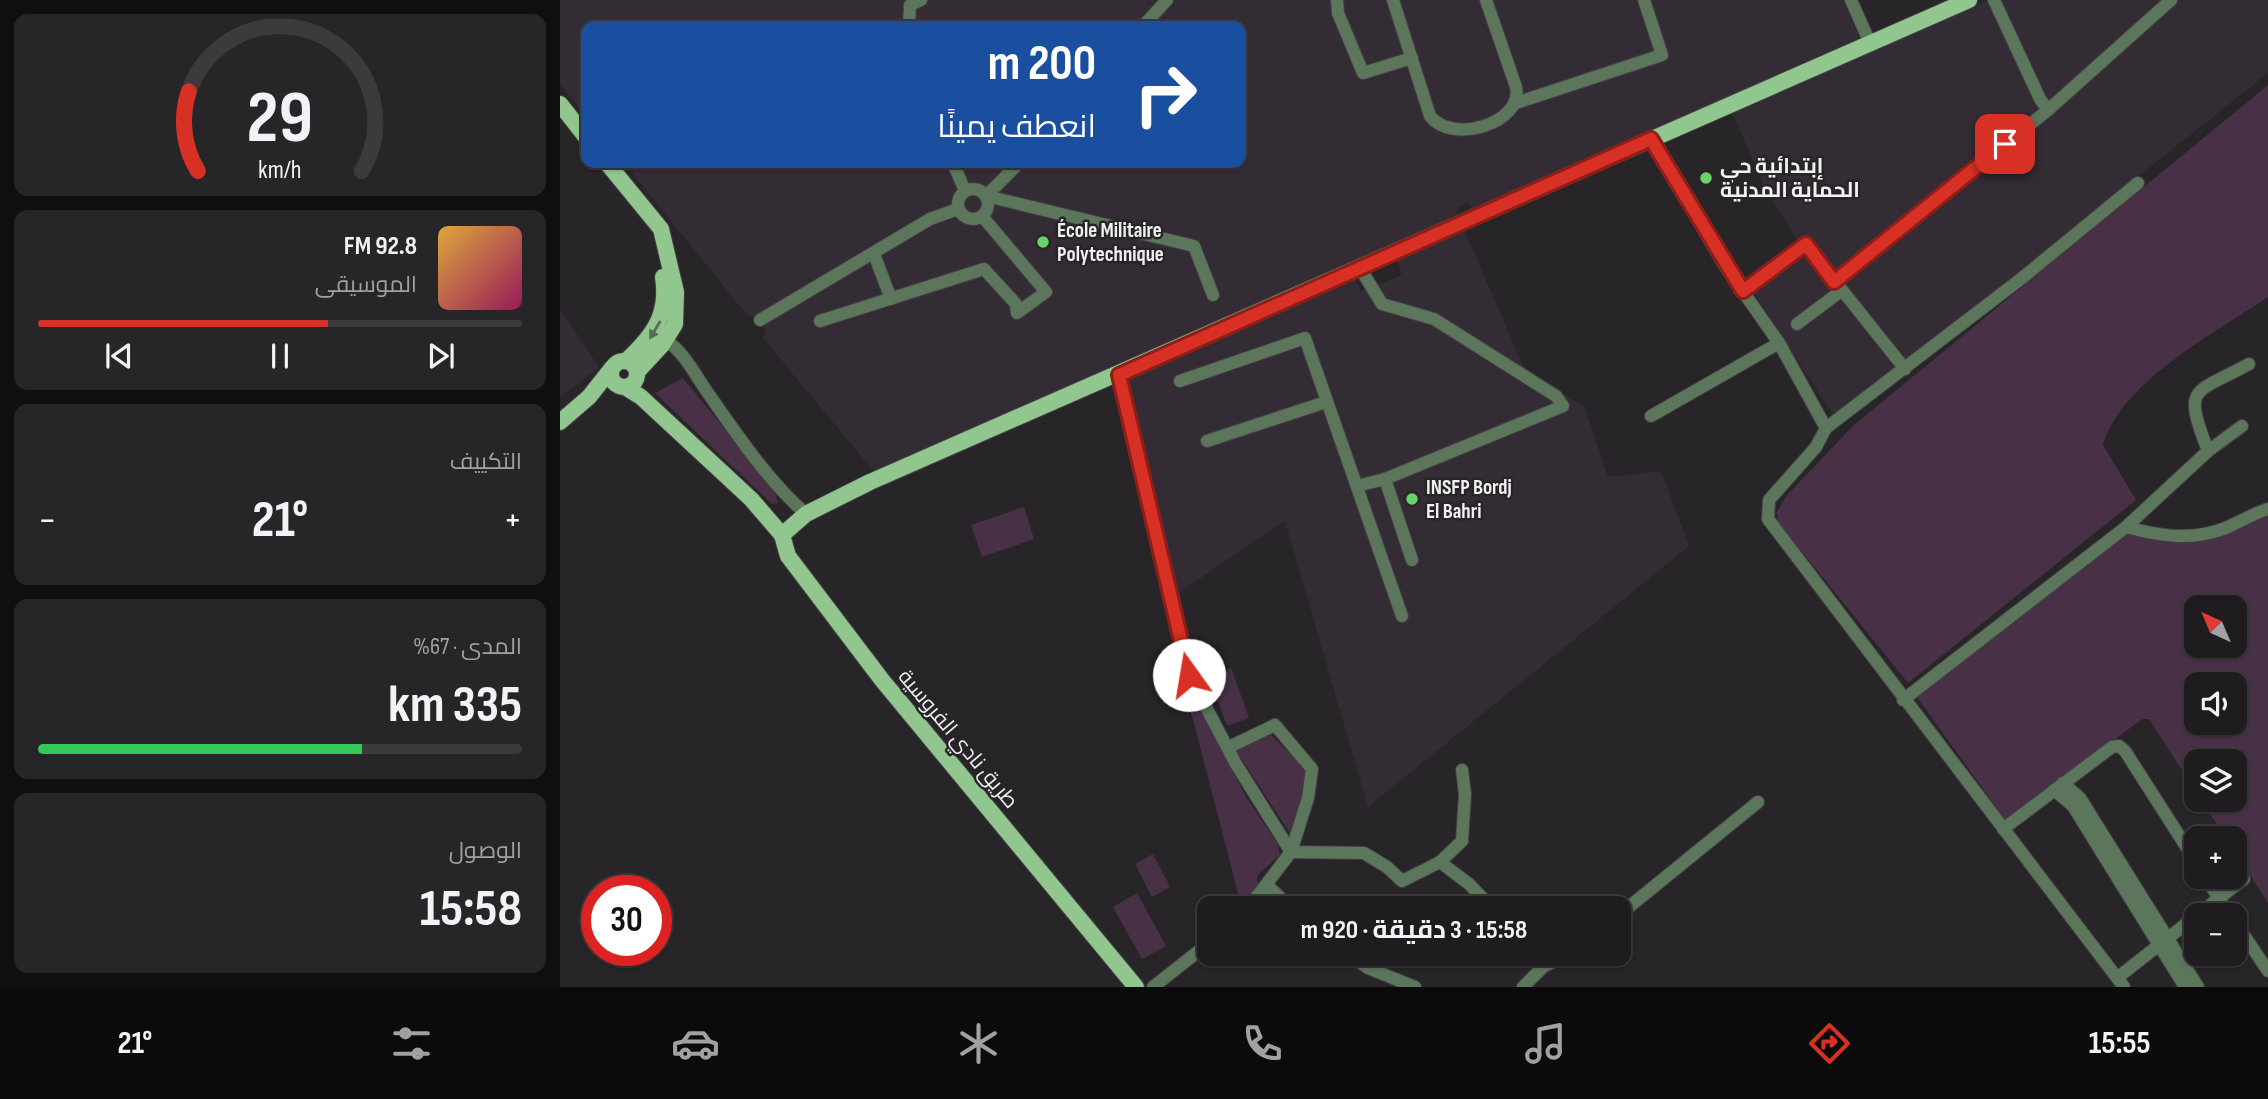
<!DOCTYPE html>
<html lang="ar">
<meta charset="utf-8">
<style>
:root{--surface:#1e1c1e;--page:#262527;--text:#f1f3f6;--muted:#a1a1a4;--line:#3c3a3c;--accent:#d93025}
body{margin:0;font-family:"Sofia Sans Condensed",Cairo,sans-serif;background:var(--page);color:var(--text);direction:rtl;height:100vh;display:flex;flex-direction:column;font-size:26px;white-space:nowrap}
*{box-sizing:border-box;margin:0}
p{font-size:23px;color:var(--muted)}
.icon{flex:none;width:38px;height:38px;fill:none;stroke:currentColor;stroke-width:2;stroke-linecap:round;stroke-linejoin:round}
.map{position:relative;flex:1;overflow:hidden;direction:ltr}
.panel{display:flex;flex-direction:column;gap:14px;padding:14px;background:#100f10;width:560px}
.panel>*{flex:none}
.hud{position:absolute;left:21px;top:21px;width:665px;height:147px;border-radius:14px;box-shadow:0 2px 5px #0004,0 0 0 2px var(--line);direction:rtl;background:#1a4fa0;color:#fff;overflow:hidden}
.needle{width:46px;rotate:316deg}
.tools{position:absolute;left:1624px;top:595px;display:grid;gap:14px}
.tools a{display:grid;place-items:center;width:63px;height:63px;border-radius:14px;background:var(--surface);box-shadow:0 2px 5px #0004,0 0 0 2px var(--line);font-size:35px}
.speed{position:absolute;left:21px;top:875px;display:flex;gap:14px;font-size:35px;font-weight:700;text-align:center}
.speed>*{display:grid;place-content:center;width:91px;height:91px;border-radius:50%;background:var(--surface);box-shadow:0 2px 5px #0004,0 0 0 2px var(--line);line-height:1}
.speed .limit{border:10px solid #d22;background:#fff;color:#111}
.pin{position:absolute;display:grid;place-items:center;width:60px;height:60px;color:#fff;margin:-30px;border-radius:14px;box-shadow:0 4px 10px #0006}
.me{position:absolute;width:77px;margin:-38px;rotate:347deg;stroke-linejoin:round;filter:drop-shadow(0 0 5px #0008)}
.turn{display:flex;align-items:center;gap:24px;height:147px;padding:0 35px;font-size:32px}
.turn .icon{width:91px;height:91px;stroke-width:2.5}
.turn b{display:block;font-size:49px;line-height:60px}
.big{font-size:52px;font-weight:700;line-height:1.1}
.panel .widget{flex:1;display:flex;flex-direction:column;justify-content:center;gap:10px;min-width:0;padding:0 24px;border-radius:14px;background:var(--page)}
.panel .dial{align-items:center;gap:0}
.dial svg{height:182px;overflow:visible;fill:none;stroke:var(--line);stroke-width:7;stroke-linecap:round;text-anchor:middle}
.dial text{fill:var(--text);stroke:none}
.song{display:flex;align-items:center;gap:21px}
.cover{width:84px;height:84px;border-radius:10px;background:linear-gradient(135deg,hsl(40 70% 55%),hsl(330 70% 35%))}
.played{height:7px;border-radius:4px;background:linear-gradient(90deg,var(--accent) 60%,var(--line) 60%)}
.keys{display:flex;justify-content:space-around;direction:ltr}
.heat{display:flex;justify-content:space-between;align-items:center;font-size:38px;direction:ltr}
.charge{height:10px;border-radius:5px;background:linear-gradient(90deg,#34c759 67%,var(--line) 0)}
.trip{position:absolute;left:637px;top:896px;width:434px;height:70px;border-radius:14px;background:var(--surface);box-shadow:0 2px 5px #0004,0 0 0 2px var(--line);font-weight:700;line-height:70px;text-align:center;direction:rtl}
.tab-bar{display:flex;height:112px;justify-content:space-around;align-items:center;background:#0c0b0c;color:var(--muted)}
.tab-bar .icon{width:49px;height:49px}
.tab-bar .active{color:var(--accent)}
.tab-bar b{font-size:32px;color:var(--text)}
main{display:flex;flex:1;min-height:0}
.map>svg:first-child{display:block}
.built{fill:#342c34}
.green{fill:#483147;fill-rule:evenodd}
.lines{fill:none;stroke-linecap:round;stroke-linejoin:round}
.minor-casing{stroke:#444144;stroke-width:14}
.major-casing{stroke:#444144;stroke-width:18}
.minor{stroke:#5c765b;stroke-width:12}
.major{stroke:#91c78f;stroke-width:16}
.oneway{fill:#576e56}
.route-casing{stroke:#8d1f18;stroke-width:18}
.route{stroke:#d93025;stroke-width:12}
.poi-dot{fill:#66d466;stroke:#282528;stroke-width:2.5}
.labels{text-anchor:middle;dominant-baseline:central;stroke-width:5;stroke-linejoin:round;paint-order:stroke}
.poi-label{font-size:21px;font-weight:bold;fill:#f2f0f2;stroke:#282528;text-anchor:start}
.street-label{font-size:21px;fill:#f2f0f2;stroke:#282528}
</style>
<main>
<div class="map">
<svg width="1708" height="987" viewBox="0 0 1708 987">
<rect width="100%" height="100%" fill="#282528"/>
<g class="built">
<path d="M0,0H1283L1301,41L1129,113L914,211L907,202L898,207L896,215L316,474L203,338L206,330L200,320L187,315L64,163H681V26H26V116L0,84Z"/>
<path d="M1427,0H1708V73L1275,418L1191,288L1243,250L1202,182L1172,112Z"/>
<path d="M904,229L963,366L1025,408L1048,477L1101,471L1129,546L808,807L725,521L617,594L565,380L794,278L801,291L842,275L836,258Z"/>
<path d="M0,309L39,367L0,398Z"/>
</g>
<g class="green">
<path d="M1708,85V297C1655,333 1562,381 1543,445L1576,500L1348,683L1218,522L1217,512L1227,495L1294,425Z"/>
<path d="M123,378L213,488L218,503L212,504L95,393Z"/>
<path d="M464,507L474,539L422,557L411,525Z"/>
<path d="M1708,508V903L1675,851V838H1666L1641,800H1675V761H1636V792L1589,719H1582L1446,821L1357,697L1567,531L1603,541ZM1636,607H1675V646H1636ZM1636,684H1675V723H1636Z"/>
<path d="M671,668L689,718L667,726L649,676Z"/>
<path d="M627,683L686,797L718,845L720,855L697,876L698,887L682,908L624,685Z"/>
<path d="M711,735L746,769L747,778L733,838L676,750Z"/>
<path d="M593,854L610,887L592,897L575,864Z"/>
<path d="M577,893L606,946L582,959L553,907Z"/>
</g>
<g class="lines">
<g class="minor-casing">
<g id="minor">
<path d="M777,0L778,13L803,73L852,58"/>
<path d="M833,0L870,116C892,145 964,123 956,87L926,0"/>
<path d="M1291,0L1310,43"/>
<path d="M1434,0L1480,99L1488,110"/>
<path d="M349,26L350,5L361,0"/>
<path d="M583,26L607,0"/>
<path d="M956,103L1102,55L1084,0"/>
<path d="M1091,139L1163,263L1219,343L1266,428L1256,447L1209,500L1208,519L1564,987"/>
<path d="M393,163L405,191"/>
<circle cx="413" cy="204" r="15"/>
<path d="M426,196L634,246L653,295"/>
<path d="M426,196L459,163"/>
<path d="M314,254L331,299"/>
<path d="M1274,282L1488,110L1611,0"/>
<path d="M1183,291L1246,245L1345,369"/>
<path d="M200,320L370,219L398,209"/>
<path d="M260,321L424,269L456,304L457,313L486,292L422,216"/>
<path d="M1237,324L1281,291"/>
<path d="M106,340C126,354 136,377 150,396C178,436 209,482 246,514"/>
<path d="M559,375L629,675L676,764L731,852L688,908"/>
<path d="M620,381L745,338L842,616"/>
<path d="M1091,416L1219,343"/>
<path d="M1266,428L1462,278L1578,183"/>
<path d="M647,441L766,402"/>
<path d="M1648,451C1623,385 1632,395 1689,364"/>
<path d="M825,479L852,560"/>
<path d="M797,486L825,479L1003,406L996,396L874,319L822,304L800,268"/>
<path d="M1566,527C1600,536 1629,541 1663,529C1678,523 1692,514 1708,509"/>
<path d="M1343,700L1566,527L1648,451L1682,426"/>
<path d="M669,747L715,725L752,769L748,798L731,852L804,853L827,867L842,881L880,862L902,841L905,794L902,770"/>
<path d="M1503,783L1520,798L1638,987"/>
<path d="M1494,790L1513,806L1625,987"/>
<path d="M1443,829L1552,747L1559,746L1565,751L1636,862"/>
<path d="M880,862L909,884L932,908"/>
<path d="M1645,877L1670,915"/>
<path d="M707,885L731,908"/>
<path d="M1059,915L1198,802"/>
<path d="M1637,915L1684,879"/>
<path d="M1675,922L1708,971"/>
<path d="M788,954L808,968L855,987"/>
<path d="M984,966L1011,954"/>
<path d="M1557,978L1636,916"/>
<path d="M593,987L649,943"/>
<path d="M963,987L984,966L974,954"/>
</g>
</g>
<g class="major-casing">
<g id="major">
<path d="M0,104L26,137"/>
<path d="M47,163L101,229L116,292L115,324L102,345L77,372"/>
<circle cx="64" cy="374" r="13"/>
<path d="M66,361C93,336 109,315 103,277"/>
<path d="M65,387L81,397L191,499L222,535"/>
<path d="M0,422L29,397L52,368"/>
<path d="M576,987L322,680L228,556L222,535L246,514L310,482L1409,0"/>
</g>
</g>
<use href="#minor" class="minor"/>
<use href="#major" class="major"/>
</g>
<defs><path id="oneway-solid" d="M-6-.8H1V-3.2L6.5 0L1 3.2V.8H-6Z" transform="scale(1.75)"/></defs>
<use class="oneway" href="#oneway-solid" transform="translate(95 330) rotate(121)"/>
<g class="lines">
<g class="route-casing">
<path id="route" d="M629,675L559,375L1091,139L1183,291L1246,244L1274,282L1445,144"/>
</g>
<use href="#route" class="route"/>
</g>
<g class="poi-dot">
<circle cx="1146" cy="178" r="7"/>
<circle cx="483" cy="242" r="7"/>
<circle cx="852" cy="499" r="7"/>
</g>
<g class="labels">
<g class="poi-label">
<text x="1160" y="166">إبتدائية حي<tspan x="1160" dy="24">الحماية المدنية</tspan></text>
<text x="497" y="230">École Militaire<tspan x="497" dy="24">Polytechnique</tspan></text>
<text x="866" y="487">INSFP Bordj<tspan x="866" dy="24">El Bahri</tspan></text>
</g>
<g class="street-label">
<text transform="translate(398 739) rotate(50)">طريق نادي الفروسية</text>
</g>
</g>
</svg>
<div class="tools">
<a><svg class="needle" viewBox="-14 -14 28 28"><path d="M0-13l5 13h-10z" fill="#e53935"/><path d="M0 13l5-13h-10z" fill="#a1a1a4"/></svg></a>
<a><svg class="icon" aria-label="sound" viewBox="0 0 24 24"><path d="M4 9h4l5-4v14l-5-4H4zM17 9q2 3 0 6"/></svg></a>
<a><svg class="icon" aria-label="layers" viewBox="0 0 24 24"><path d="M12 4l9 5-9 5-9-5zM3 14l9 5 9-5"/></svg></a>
<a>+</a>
<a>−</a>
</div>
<div class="speed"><div class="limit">30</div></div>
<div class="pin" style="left:1445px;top:144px;background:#d93025"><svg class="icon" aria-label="arrive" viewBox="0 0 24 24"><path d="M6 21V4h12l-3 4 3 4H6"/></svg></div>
<svg class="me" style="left:629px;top:675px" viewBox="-20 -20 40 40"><circle r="19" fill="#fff"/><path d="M0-13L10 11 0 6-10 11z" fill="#d93025"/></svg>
<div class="trip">15:58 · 3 دقيقة · 920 m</div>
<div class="hud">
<div class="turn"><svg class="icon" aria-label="right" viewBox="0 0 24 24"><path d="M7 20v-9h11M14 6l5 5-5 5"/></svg><div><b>200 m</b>انعطف يمينًا</div></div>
</div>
</div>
<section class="panel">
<div class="widget dial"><svg viewBox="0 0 100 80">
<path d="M14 69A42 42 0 1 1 86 69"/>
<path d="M14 69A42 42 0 0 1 10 34" stroke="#d93025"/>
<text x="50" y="56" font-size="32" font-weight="700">29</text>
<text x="50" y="72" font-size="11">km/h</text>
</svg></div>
<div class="widget">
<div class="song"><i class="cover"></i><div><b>92.8 FM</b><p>الموسيقى</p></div></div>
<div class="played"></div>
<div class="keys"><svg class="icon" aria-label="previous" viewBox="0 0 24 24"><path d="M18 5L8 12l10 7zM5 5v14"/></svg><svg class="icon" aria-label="pause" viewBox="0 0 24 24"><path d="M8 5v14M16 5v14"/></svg><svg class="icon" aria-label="next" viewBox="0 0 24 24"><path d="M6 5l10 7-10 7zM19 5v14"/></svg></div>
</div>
<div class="widget"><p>التكييف</p>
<div class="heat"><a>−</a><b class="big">21°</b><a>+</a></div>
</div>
<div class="widget"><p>المدى · 67%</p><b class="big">335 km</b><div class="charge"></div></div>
<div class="widget"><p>الوصول</p><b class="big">15:58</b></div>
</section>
</main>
<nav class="tab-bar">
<b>15:55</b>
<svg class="icon active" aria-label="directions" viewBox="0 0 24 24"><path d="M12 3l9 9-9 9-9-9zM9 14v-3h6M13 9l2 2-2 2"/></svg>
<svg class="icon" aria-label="music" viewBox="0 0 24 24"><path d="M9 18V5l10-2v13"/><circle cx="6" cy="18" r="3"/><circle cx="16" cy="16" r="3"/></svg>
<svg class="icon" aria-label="phone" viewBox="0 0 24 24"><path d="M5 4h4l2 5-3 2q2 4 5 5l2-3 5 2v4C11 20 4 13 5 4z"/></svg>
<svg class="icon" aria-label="climate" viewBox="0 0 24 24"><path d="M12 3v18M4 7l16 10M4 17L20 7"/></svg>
<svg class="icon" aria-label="car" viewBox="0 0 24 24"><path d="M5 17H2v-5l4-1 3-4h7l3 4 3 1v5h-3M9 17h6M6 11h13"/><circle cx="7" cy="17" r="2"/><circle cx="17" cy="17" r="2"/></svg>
<svg class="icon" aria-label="filters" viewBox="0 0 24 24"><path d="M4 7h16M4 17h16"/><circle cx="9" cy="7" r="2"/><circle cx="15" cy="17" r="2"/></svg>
<b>21°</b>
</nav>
